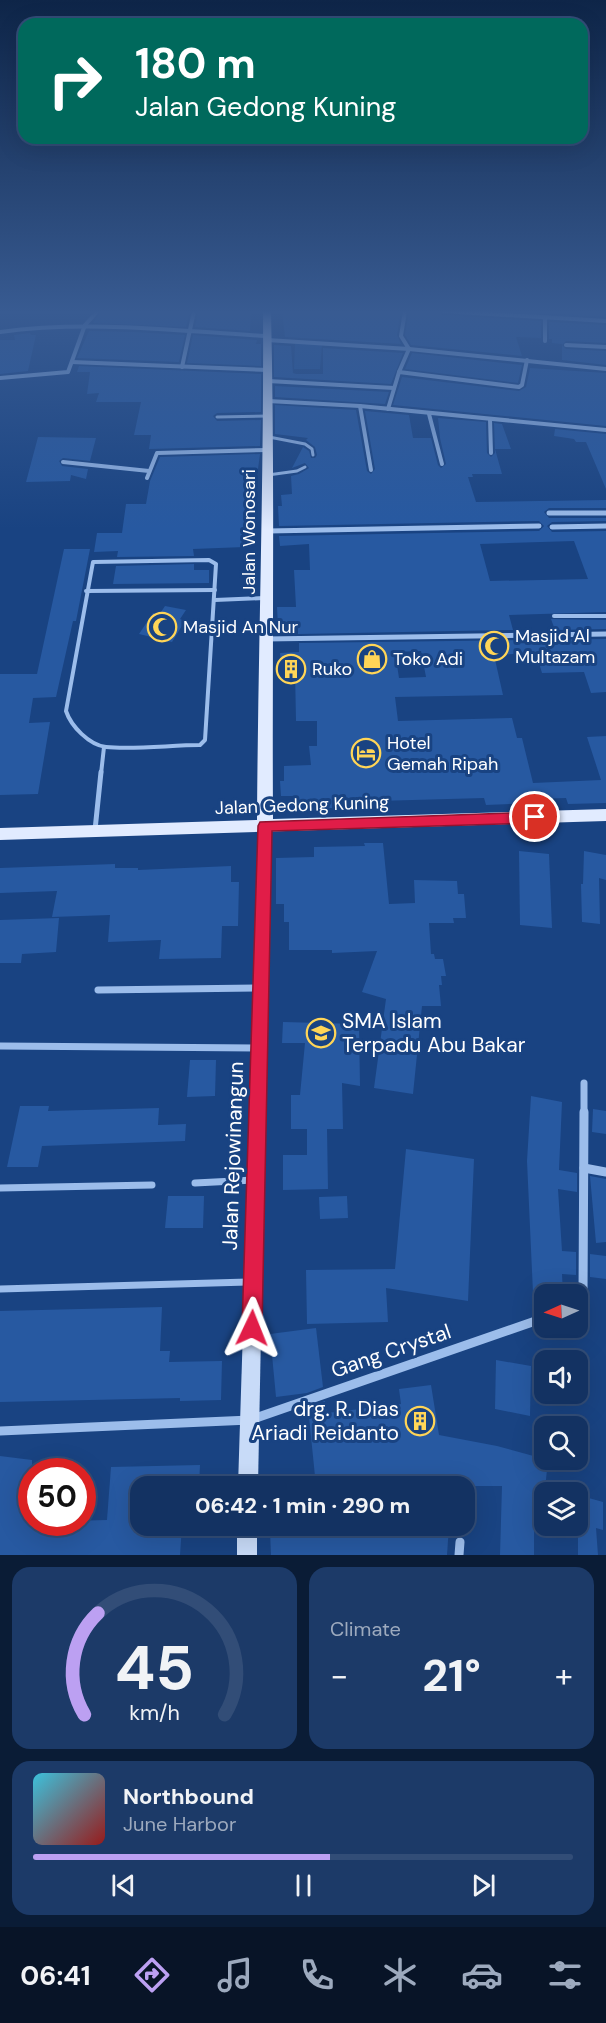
<!DOCTYPE html>
<meta charset="utf-8">
<style>
:root{--surface:#133262;--page:#1c3a68;--text:#f1f3f6;--muted:#9daabe;--line:#324d77;--accent:#bca0f2}
body{margin:0;font-family:"DM Sans",sans-serif;background:var(--page);color:var(--text);height:100vh;display:flex;flex-direction:column;font-size:22px;white-space:nowrap}
*{box-sizing:border-box;margin:0}
p{font-size:20px;color:var(--muted)}
.icon{flex:none;width:33px;height:33px;fill:none;stroke:currentColor;stroke-width:2;stroke-linecap:round;stroke-linejoin:round}
.map{position:relative;height:1555px;overflow:hidden}
.side{display:flex;flex-direction:column;gap:12px;padding:12px;background:#0a1c36;flex:1}
.side>*{flex:none}
.banner{position:absolute;left:18px;top:18px;width:570px;height:126px;border-radius:18px;box-shadow:0 6px 24px #0002,0 0 0 2px var(--line);background:#00695c;color:#fff;overflow:hidden}
.needle{width:39px;rotate:267deg}
.buttons{position:absolute;left:534px;top:1284px;display:grid;gap:12px}
.buttons a{display:grid;place-items:center;width:54px;height:54px;border-radius:12px;background:var(--surface);box-shadow:0 6px 24px #0002,0 0 0 2px var(--line);font-size:30px}
.speed{position:absolute;left:18px;top:1458px;display:flex;gap:12px;font-size:30px;font-weight:700;text-align:center}
.speed>*{display:grid;place-content:center;width:78px;height:78px;border-radius:50%;background:var(--surface);box-shadow:0 6px 24px #0002,0 0 0 2px var(--line);line-height:1}
.speed .limit{border:9px solid #d22;background:#fff;color:#111}
.pin{position:absolute;display:grid;place-items:center;width:51px;height:51px;color:#fff;margin:-26px;border:3px solid #fff;border-radius:50%;box-shadow:0 2px 6px #0007}
.me{position:absolute;width:66px;margin:-33px;rotate:2deg;stroke-linejoin:round;filter:drop-shadow(0 0 4px #0008)}
.turn{display:flex;align-items:center;gap:21px;height:126px;padding:0 18px;font-size:27px}
.turn .icon{width:78px;height:78px;stroke-width:2.5}
.turn b{display:block;font-size:42px;line-height:51px}
.big{font-size:45px;font-weight:700;line-height:1.1}
.side .widget{flex:1;display:flex;flex-direction:column;justify-content:center;gap:9px;min-width:0;padding:0 21px;border-radius:18px;background:var(--page)}
.side .dial{align-items:center;gap:0}
.dial svg{height:156px;overflow:visible;fill:none;stroke:var(--line);stroke-width:7;stroke-linecap:round;text-anchor:middle}
.dial text{fill:var(--text);stroke:none}
.song{display:flex;align-items:center;gap:18px}
.cover{width:72px;height:72px;border-radius:9px;background:linear-gradient(135deg,hsl(190 70% 55%),hsl(0 70% 35%))}
.played{height:6px;border-radius:3px;background:linear-gradient(90deg,var(--accent) 55%,var(--line) 55%)}
.keys{display:flex;justify-content:space-around;direction:ltr}
.heat{display:flex;justify-content:space-between;align-items:center;font-size:33px;direction:ltr}
.side .tiles{flex:1;display:grid;gap:12px;grid-template-columns:1fr 1fr}
.widget:last-child{grid-column:span 2}
.trip{position:absolute;left:130px;top:1476px;width:345px;height:60px;border-radius:18px;background:var(--surface);box-shadow:0 6px 24px #0002,0 0 0 2px var(--line);font-weight:700;line-height:60px;text-align:center}
.menu{display:flex;height:96px;justify-content:space-around;align-items:center;background:#081427;color:var(--muted)}
.menu .icon{width:42px;height:42px}
.menu .current{color:var(--accent)}
.menu b{font-size:27px;color:var(--text)}
.map>svg:first-child{display:block}
.green{fill:#21549b}
.building{fill:#2759a1;fill-rule:evenodd}
.lines{fill:none;stroke-linecap:round;stroke-linejoin:round}
.lane-far3{stroke:#9cbdeb;stroke-width:3}
.lane-far2{stroke:#9cbdeb;stroke-width:4}
.lane-far1{stroke:#9cbdeb;stroke-width:5}
.lane{stroke:#9cbdeb;stroke-width:7}
.street-far3{stroke:#9cbdeb;stroke-width:4}
.street-far2{stroke:#9cbdeb;stroke-width:5}
.street-far1{stroke:#9cbdeb;stroke-width:7}
.street{stroke:#9cbdeb;stroke-width:9}
.secondary{fill:#c8dbf8;fill-rule:evenodd}
.primary{fill:#e1ebff;fill-rule:evenodd}
.route{fill:#e11d48;stroke:#92132f;stroke-width:1.5}
.labels{text-anchor:middle;dominant-baseline:central;stroke-width:6;stroke-linejoin:round;paint-order:stroke}
.street-label{font-size:18px;fill:#fff;stroke:#194382}
.poi-label{font-size:18px;fill:#fff;stroke:#194382;text-anchor:start}
.near-poi-label{font-size:21px;fill:#fff;stroke:#194382;text-anchor:start}
.near-street-label{font-size:21px;fill:#fff;stroke:#194382}
</style>
<div class="map">
<svg width="606" height="1555" viewBox="0 0 606 1555">
<rect width="100%" height="100%" fill="#194382"/>
<path class="green" d="M295,343L322,344L320,369H294Z"/>
<g class="building">
<path d="M102,311H190L186,327L93,323Z"/>
<path d="M198,311H251L250,331L195,327Z"/>
<path d="M282,311H401L397,335L401,344L285,337Z"/>
<path d="M409,311H438L442,315L541,321V338L516,337L522,356L411,345L405,335Z"/>
<path d="M510,311H606V317L546,313Z"/>
<path d="M549,322L606,325V343L566,341L562,345L566,349L606,351V365L562,360V344L552,343V339H549Z"/>
<path d="M89,331L133,332L185,335L179,362L77,358Z"/>
<path d="M30,333L31,335H36L28,371L0,374V340H15L14,335Z"/>
<path d="M193,335L257,340L256,344H261V366L187,363Z"/>
<path d="M274,345L291,346L293,373L296,374H323V348L403,353L391,384L274,377Z"/>
<path d="M412,353L522,365L518,383L405,369Z"/>
<path d="M79,366L261,374V412L217,413L213,416L217,421L261,420L260,446L149,449L151,435H134L141,402H96L99,393L87,394L90,372H77Z"/>
<path d="M530,368L606,373V426L393,405L402,377L519,391L526,387Z"/>
<path d="M275,386L389,392L385,404L275,397Z"/>
<path d="M275,405L356,410L367,471L371,474L375,469L365,411L409,415L413,438H431L438,465L441,468L446,464L440,438L438,418L486,422L487,453L491,457L495,453L494,423L502,424L511,449H495L502,474H472L473,477H468L476,502L606,500V508H549L544,512L549,518H606V521L552,522L547,526L552,532L606,531V612L509,615L513,630L298,634V626L278,627L277,607H296L294,570H310L309,544L280,546L279,536L539,531L544,526L539,521L279,526L278,506H282L281,495L292,494L291,476L299,474L309,468L305,463L292,468L303,447L309,451L311,458H315L317,455L315,447L306,440L308,438L275,434ZM574,541L588,579L490,581L480,544Z"/>
<path d="M555,429L606,434V489L586,442H576L574,439L554,436Z"/>
<path d="M38,437L96,438L90,461L63,458L59,461L62,466L88,469L86,479L71,475L70,481L26,482Z"/>
<path d="M260,454L258,469H254V478H251V499H249L245,547L193,549L194,556L117,557L118,551L94,552L97,533H122L126,504H146L150,481L160,457Z"/>
<path d="M64,549H90L76,621H73L56,697L33,698L29,723L50,722L38,794L0,795V674H37Z"/>
<path d="M194,564V570H209V583L113,584L116,566Z"/>
<path d="M165,606L186,610L180,619L185,621L172,642L139,634L153,613L159,615Z"/>
<path d="M551,619L606,620V629L555,630Z"/>
<path d="M606,639V692L591,693L584,672L542,673L536,653L494,655L503,695L395,697L398,721L512,718L517,738H522L533,783L601,780L587,737L606,736V803L568,804L566,798L534,799L536,803L486,805L484,798L377,801L378,808H298L297,796H281L280,781H284V766L311,765L309,746H317V721H296L295,671H282L280,653L299,652V643ZM421,651L426,677L399,678L395,652Z"/>
<path d="M364,843H383L389,904L415,903L414,880L457,881L458,894H464L466,918H453L454,923H429L431,954H434L435,959H443L446,976H441L442,985H439L441,1006H422L413,1094L374,1088L386,999L362,992L377,951L332,953V950H289V922H284V904H276V858L314,857V847L365,846Z"/>
<path d="M519,851L549,854L552,928L520,925Z"/>
<path d="M584,851L606,855V880L599,878L600,924L582,922L581,884H583Z"/>
<path d="M115,864V868H138V870L231,866V882H239L238,926H222L221,958L159,959L161,940L108,942L110,915L52,917L57,891L0,893V868Z"/>
<path d="M59,918L56,952L22,954L21,963H0V920Z"/>
<path d="M283,1022L359,1024L360,1086L342,1083L343,1129H327L328,1189L283,1190V1155H307V1129H291V1095H300L305,1043H282Z"/>
<path d="M190,1060H216L215,1096L187,1097Z"/>
<path d="M531,1096L562,1102L559,1170L577,1173V1192L558,1189L562,1251L576,1252V1275L562,1274L563,1294L533,1293L527,1161Z"/>
<path d="M20,1106H49L48,1111L159,1108L158,1125L186,1124L185,1141L42,1146L38,1167H7Z"/>
<path d="M593,1109L606,1111V1134L592,1132Z"/>
<path d="M406,1149L474,1159L468,1301L386,1288L388,1322L307,1324L306,1270L395,1269Z"/>
<path d="M590,1176L606,1179V1242L596,1243Z"/>
<path d="M168,1196H204L203,1228H165Z"/>
<path d="M347,1196L348,1218L320,1219L319,1197Z"/>
<path d="M590,1254L606,1256V1279L590,1277Z"/>
<path d="M162,1307L160,1351H170L169,1362L222,1361L221,1400L180,1401V1398L0,1402V1311Z"/>
<path d="M316,1328L323,1387L307,1393L276,1397L270,1334Z"/>
<path d="M496,1360L531,1366L530,1416L495,1409Z"/>
<path d="M431,1385L439,1435L497,1446L548,1460L544,1499L534,1496V1555H500L502,1486H316L308,1407L325,1401L327,1413L401,1404L399,1389Z"/>
<path d="M0,1456L32,1460V1522L107,1520L111,1467L200,1465L199,1486H141V1526H182L180,1555H0Z"/>
<path d="M578,1495L603,1502V1530L596,1528L598,1555H578Z"/>
<path d="M317,1526H449L447,1555H271L270,1531Z"/>
</g>
<g class="lines">
<g class="lane-far3">
<path d="M217,417L268,416"/>
<path d="M269,437L305,444L312,449L313,455"/>
<path d="M268,475L297,471L305,467"/>
</g>
<g class="lane-far2">
<path d="M209,560L216,564L205,740L200,745C172,745 133,750 106,747C89,745 71,726 66,711L93,562Z"/>
<path d="M86,591L215,590"/>
<path d="M215,600L264,598"/>
<path d="M554,616H606"/>
<path d="M101,774L104,747"/>
</g>
<path class="lane-far1" d="M95,830L101,772"/>
<g class="lane">
<path d="M195,1183L254,1180"/>
<path d="M0,1188L152,1185"/>
<path d="M0,1289L248,1282"/>
</g>
<g class="street-far3">
<path d="M405,311L401,336L409,349"/>
<path d="M442,311L606,321"/>
<path d="M545,317V341"/>
<path d="M0,332C89,320 177,331 266,336"/>
<path d="M267,340L409,349L606,369"/>
<path d="M566,345L606,347"/>
<path d="M72,362L269,370"/>
<path d="M182,367L194,311"/>
<path d="M399,372L519,387L522,385L527,360"/>
<path d="M0,378L68,372L85,325L98,311"/>
<path d="M268,381L394,388"/>
<path d="M268,401L360,406L606,430"/>
<path d="M360,406L371,470"/>
<path d="M388,409L399,372L409,349"/>
<path d="M429,414L442,464"/>
<path d="M490,419L491,453"/>
<path d="M63,462L149,471"/>
<path d="M147,478L157,453L267,450"/>
</g>
<g class="street-far2">
<path d="M549,513H606"/>
<path d="M552,527L606,526"/>
<path d="M268,531L539,526"/>
<path d="M265,639L606,634"/>
</g>
<g class="street-far1">
<path d="M98,990L261,988"/>
<path d="M0,1046L260,1048"/>
<path d="M584,1114V1083"/>
</g>
<g class="street">
<path d="M584,1168L606,1172"/>
<path d="M578,1307L583,1295L584,1112"/>
<path d="M0,1431L250,1420L544,1318"/>
<path d="M459,1555L460,1542"/>
</g>
<g class="secondary">
<path d="M265,821L269,823L271,826L258,1486H238L259,826L261,823Z"/>
<rect x="237" y="1526" width="20" height="29"/>
</g>
<path class="primary" d="M263,311H271C275,480 272,650 273,819L606,809V821L0,840V828L257,820C258,650 264,481 263,311Z"/>
</g>
<linearGradient id="sky" x2="0" y2="1"><stop stop-color="#0e2548"/><stop offset="0.59" stop-color="#385b92"/><stop offset="1" stop-color="#385b92" stop-opacity="0"/></linearGradient>
<rect width="606" height="529" fill="url(#sky)"/>
<path class="route" d="M535,812L542,817L535,823L272,831L262,1328L259,1335L252,1338L245,1335L242,1328L258,826L260,822Z"/>
<defs>
<g id="mosque-ring" transform="scale(1.5)"><circle r="9.5" fill="#194382" stroke="#ffd557" stroke-width="1.5"/><path d="M3.5-4.9A6 6 0 1 0 3.5 4.9A5 5 0 1 1 3.5-4.9Z" fill="#ffd557"/></g>
<g id="shop-ring" transform="scale(1.5)"><circle r="9.5" fill="#194382" stroke="#ffd557" stroke-width="1.5"/><path d="M-5-2.5h2.3a2.7 3.5 0 0 1 5.4 0H5L5.5 6h-11ZM-1.5-2.5h3a1.5 2.3 0 0 0-3 0Z" fill="#ffd557"/></g>
<g id="building-ring" transform="scale(1.5)"><circle r="9.5" fill="#194382" stroke="#ffd557" stroke-width="1.5"/><path d="M-4-6H4V6H1V3H-1V6H-4ZM-2.5-4.3h1.7v1.8h-1.7ZM.8-4.3h1.7v1.8H.8ZM-2.5-1h1.7V.8h-1.7ZM.8-1h1.7V.8H.8Z" fill="#ffd557"/></g>
<g id="hotel-ring" transform="scale(1.5)"><circle r="9.5" fill="#194382" stroke="#ffd557" stroke-width="1.5"/><path d="M-6-4.5h1.5V1H6V5H4.5V3h-9V5H-6ZM-4 0a1.8 1.8 0 1 1 3.6 0ZM.5 0V-2.5h3Q6-2.5 6 0Z" fill="#ffd557"/></g>
<g id="school-ring" transform="scale(1.5)"><circle r="9.5" fill="#194382" stroke="#ffd557" stroke-width="1.5"/><path d="M0-5L7-2L0 1L-7-2ZM-4 1L0 2.5L4 1V4Q0 6-4 4Z" fill="#ffd557"/></g>
</defs>
<g fill-rule="evenodd">
<use href="#mosque-ring" x="162" y="627"/>
<use href="#mosque-ring" x="494" y="646"/>
<use href="#shop-ring" x="372" y="659"/>
<use href="#building-ring" x="291" y="669"/>
<use href="#hotel-ring" x="366" y="753"/>
<use href="#school-ring" x="321" y="1033"/>
<use href="#building-ring" x="420" y="1421"/>
</g>
<g class="labels">
<g class="street-label">
<text transform="translate(249 532) rotate(-90)">Jalan Wonosari</text>
<text transform="translate(302 805) rotate(-2)">Jalan Gedong Kuning</text>
</g>
<g class="poi-label">
<text x="183" y="627">Masjid An Nur</text>
<text x="515" y="636">Masjid Al<tspan x="515" dy="21">Multazam</tspan></text>
<text x="393" y="659">Toko Adi</text>
<text x="312" y="669">Ruko</text>
<text x="387" y="743">Hotel<tspan x="387" dy="21">Gemah Ripah</tspan></text>
</g>
<g class="near-poi-label">
<text x="342" y="1021">SMA Islam<tspan x="342" dy="24">Terpadu Abu Bakar</tspan></text>
<text x="399" y="1409" text-anchor="end">drg. R. Dias<tspan x="399" dy="24">Ariadi Reidanto</tspan></text>
</g>
<g class="near-street-label">
<text transform="translate(233 1156) rotate(-88)">Jalan Rejowinangun</text>
<text transform="translate(391 1351) rotate(-19)">Gang Crystal</text>
</g>
</g>
</svg>
<div class="buttons">
<a><svg class="needle" viewBox="-14 -14 28 28"><path d="M0-13l5 13h-10z" fill="#e53935"/><path d="M0 13l5-13h-10z" fill="#9daabe"/></svg></a>
<a><svg class="icon" aria-label="sound" viewBox="0 0 24 24"><path d="M4 9h4l5-4v14l-5-4H4zM17 9q2 3 0 6"/></svg></a>
<a><svg class="icon" aria-label="search" viewBox="0 0 24 24"><circle cx="10" cy="10" r="6"/><path d="M15 15l6 6"/></svg></a>
<a><svg class="icon" aria-label="layers" viewBox="0 0 24 24"><path d="M12 4l9 5-9 5-9-5zM3 14l9 5 9-5"/></svg></a>
</div>
<div class="speed"><div class="limit">50</div></div>
<div class="pin" style="left:535px;top:817px;background:#d93025"><svg class="icon" aria-label="arrive" viewBox="0 0 24 24"><path d="M6 21V4h12l-3 4 3 4H6"/></svg></div>
<svg class="me" style="left:252px;top:1328px" viewBox="-20 -20 40 40"><path d="M0-17L14 15 0 8-14 15z" fill="#e11d48" stroke="#fff" stroke-width="4"/></svg>
<div class="trip">06:42 · 1 min · 290 m</div>
<div class="banner">
<div class="turn"><svg class="icon" aria-label="right" viewBox="0 0 24 24"><path d="M7 20v-9h11M14 6l5 5-5 5"/></svg><div><b>180 m</b>Jalan Gedong Kuning</div></div>
</div>
</div>
<section class="side">
<div class="tiles">
<div class="widget dial"><svg viewBox="0 0 100 80">
<path d="M14 69A42 42 0 1 1 86 69"/>
<path d="M14 69A42 42 0 0 1 21 17" stroke="#bca0f2"/>
<text x="50" y="56" font-size="32" font-weight="700">45</text>
<text x="50" y="72" font-size="11">km/h</text>
</svg></div>
<div class="widget"><p>Climate</p>
<div class="heat"><a>−</a><b class="big">21°</b><a>+</a></div>
</div>
<div class="widget">
<div class="song"><i class="cover"></i><div><b>Northbound</b><p>June Harbor</p></div></div>
<div class="played"></div>
<div class="keys"><svg class="icon" aria-label="previous" viewBox="0 0 24 24"><path d="M18 5L8 12l10 7zM5 5v14"/></svg><svg class="icon" aria-label="pause" viewBox="0 0 24 24"><path d="M8 5v14M16 5v14"/></svg><svg class="icon" aria-label="next" viewBox="0 0 24 24"><path d="M6 5l10 7-10 7zM19 5v14"/></svg></div>
</div>
</div>
</section>
<nav class="menu">
<b>06:41</b>
<svg class="icon current" aria-label="directions" viewBox="0 0 24 24"><path d="M12 3l9 9-9 9-9-9zM9 14v-3h6M13 9l2 2-2 2"/></svg>
<svg class="icon" aria-label="music" viewBox="0 0 24 24"><path d="M9 18V5l10-2v13"/><circle cx="6" cy="18" r="3"/><circle cx="16" cy="16" r="3"/></svg>
<svg class="icon" aria-label="phone" viewBox="0 0 24 24"><path d="M5 4h4l2 5-3 2q2 4 5 5l2-3 5 2v4C11 20 4 13 5 4z"/></svg>
<svg class="icon" aria-label="climate" viewBox="0 0 24 24"><path d="M12 3v18M4 7l16 10M4 17L20 7"/></svg>
<svg class="icon" aria-label="car" viewBox="0 0 24 24"><path d="M5 17H2v-5l4-1 3-4h7l3 4 3 1v5h-3M9 17h6M6 11h13"/><circle cx="7" cy="17" r="2"/><circle cx="17" cy="17" r="2"/></svg>
<svg class="icon" aria-label="filters" viewBox="0 0 24 24"><path d="M4 7h16M4 17h16"/><circle cx="9" cy="7" r="2"/><circle cx="15" cy="17" r="2"/></svg>
</nav>
